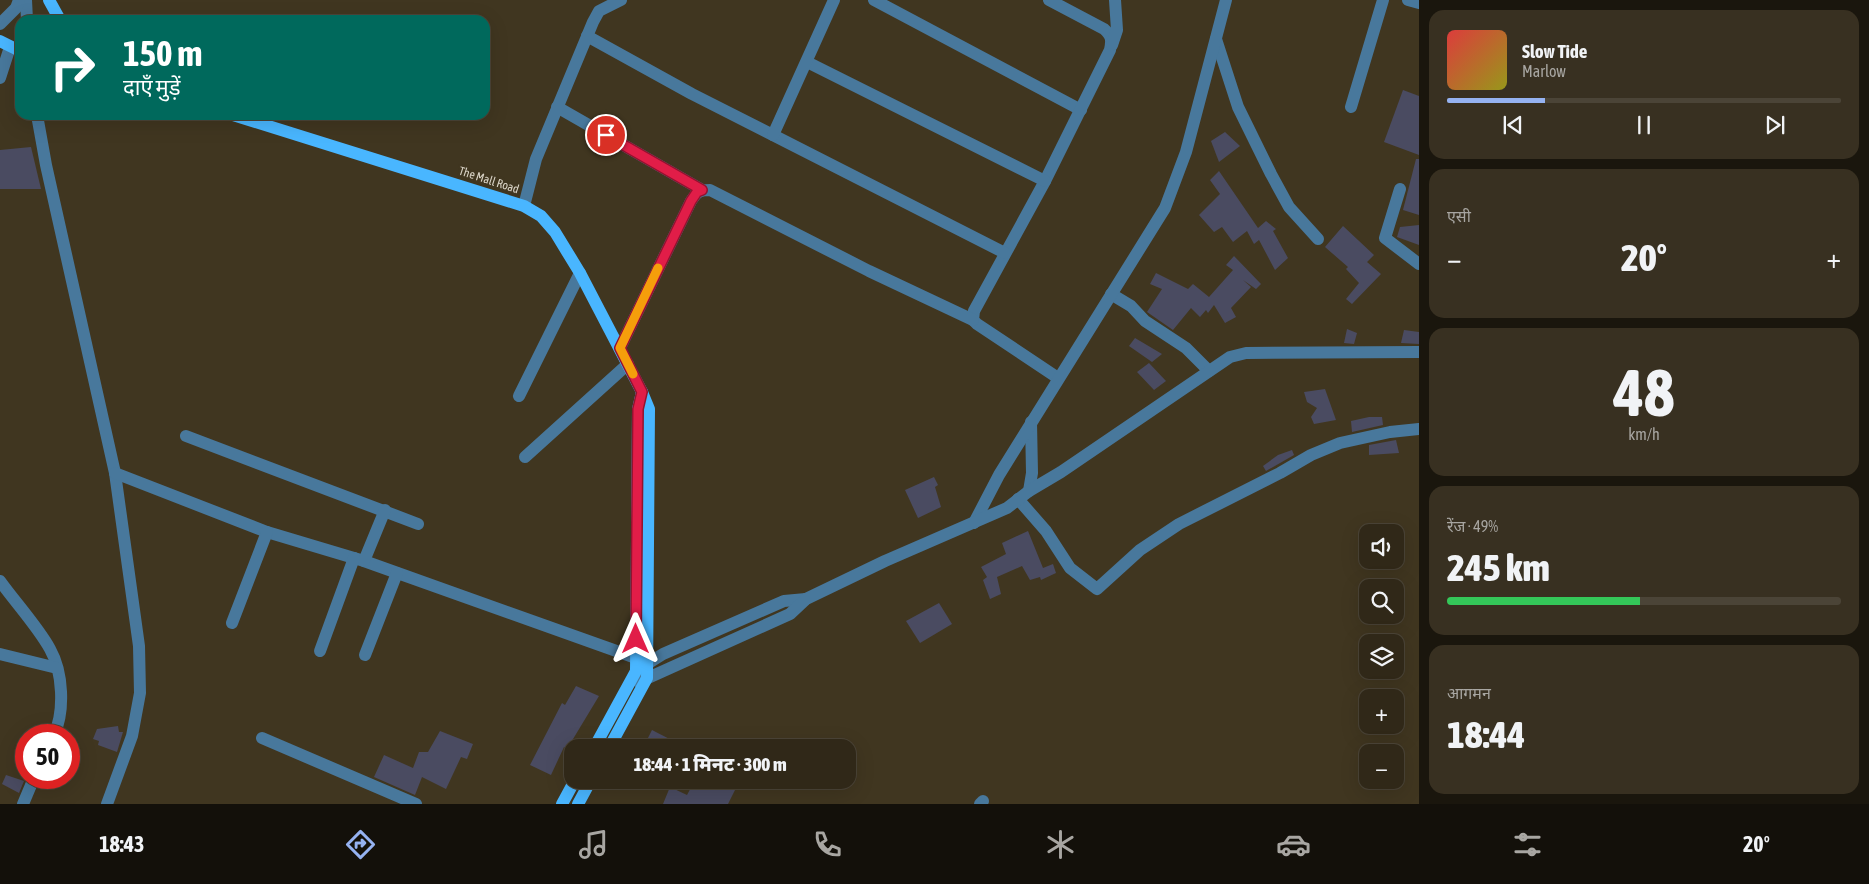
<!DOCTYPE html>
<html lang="hi">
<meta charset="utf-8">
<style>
:root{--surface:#302818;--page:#383021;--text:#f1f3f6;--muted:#a8a6a2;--line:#4b4437;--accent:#95b2f1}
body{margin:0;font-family:"Asap Condensed","Noto Sans Devanagari",sans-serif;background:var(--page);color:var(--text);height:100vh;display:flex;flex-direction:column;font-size:19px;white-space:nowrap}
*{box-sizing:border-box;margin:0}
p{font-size:16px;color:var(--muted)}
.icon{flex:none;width:28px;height:28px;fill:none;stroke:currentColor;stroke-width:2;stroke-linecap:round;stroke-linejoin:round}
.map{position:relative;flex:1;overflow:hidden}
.details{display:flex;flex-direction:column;gap:10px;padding:10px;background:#1a160d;width:450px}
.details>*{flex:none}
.hud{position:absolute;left:15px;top:15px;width:475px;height:105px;border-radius:15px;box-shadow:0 5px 20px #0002,0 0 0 1px var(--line);background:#00695c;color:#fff;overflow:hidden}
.controls{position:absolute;left:1359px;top:524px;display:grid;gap:10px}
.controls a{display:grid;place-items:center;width:45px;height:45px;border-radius:10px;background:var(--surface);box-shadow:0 5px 20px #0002,0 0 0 1px var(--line);font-size:25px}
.speed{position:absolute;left:15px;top:724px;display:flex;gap:10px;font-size:25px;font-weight:700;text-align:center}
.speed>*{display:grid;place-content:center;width:65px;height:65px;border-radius:50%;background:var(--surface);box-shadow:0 5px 20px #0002,0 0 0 1px var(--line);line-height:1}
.speed .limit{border:8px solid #d22;background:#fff;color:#111}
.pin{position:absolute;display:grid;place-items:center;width:42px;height:42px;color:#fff;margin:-21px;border:2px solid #fff;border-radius:50%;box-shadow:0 1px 5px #0007}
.me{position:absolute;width:55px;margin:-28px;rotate:0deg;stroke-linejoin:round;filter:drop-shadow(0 0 4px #0008)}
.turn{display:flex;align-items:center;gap:18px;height:105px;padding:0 25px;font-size:22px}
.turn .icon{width:65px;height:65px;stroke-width:2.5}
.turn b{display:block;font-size:35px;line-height:42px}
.big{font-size:38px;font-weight:800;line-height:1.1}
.details .widget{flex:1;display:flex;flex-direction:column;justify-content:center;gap:8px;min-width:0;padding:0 18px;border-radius:15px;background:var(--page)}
.details .dial{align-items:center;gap:0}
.dial b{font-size:65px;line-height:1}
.song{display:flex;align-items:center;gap:15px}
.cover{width:60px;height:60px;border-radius:8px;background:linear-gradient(135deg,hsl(0 70% 55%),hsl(60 70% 35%))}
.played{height:5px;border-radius:2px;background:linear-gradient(90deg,var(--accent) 25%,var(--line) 25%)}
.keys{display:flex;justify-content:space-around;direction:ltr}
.heat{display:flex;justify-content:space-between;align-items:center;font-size:28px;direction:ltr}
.charge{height:8px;border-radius:4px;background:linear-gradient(90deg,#34c759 49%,var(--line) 0)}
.trip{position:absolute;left:564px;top:739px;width:292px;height:50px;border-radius:15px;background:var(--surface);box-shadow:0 5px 20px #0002,0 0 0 1px var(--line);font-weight:800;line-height:50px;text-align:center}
.dock{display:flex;height:80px;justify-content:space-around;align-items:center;background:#13100a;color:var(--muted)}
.dock .icon{width:35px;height:35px}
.dock .selected{color:var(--accent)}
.dock b{font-size:22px;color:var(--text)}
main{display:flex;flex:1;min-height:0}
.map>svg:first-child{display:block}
.building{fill:#4a4b61}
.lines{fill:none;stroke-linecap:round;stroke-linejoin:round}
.minor{stroke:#48789c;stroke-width:12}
.major{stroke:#49b6ff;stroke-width:12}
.route-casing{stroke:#92132f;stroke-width:12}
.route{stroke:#e11d48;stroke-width:9}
.slow{stroke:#f59e0b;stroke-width:9}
.labels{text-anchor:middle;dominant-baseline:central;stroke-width:5;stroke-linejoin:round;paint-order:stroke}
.street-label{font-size:12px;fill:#dbd5c8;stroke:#403620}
</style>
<main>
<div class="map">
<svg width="1419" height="804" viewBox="0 0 1419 804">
<rect width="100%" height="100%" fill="#403620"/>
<g class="building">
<path d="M1403,90L1419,96V155L1384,142Z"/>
<path d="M1225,132L1240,146L1219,162L1211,141Z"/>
<path d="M31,147L41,189H0V150Z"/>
<path d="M1416,159H1419V215L1403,210Z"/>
<path d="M1219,171L1258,228L1266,221L1276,229L1273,231L1288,258L1275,270L1259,240L1254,244L1247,231L1233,242L1222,227L1214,232L1199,215L1220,194L1210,180Z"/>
<path d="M1419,225V245L1397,237L1400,227Z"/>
<path d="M1343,226L1374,255L1367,262L1381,274L1352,304L1346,299L1359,283L1346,269L1348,267L1325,247Z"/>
<path d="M1234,256L1261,284L1256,289L1243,280L1251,287L1231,308L1236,317L1225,323L1214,305L1208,313L1206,310L1200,317L1191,308L1173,330L1147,312L1162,289L1150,284L1156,273L1188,289L1193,284L1209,297L1233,270L1226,265Z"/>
<path d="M1347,329L1357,333L1354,344L1344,343Z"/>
<path d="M1404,330L1419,332V344L1401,343Z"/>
<path d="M1135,338L1162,354L1152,362L1129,346Z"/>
<path d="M1149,363L1166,381L1154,390L1137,372Z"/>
<path d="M1325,389L1336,420L1314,424L1311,417L1317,408L1307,402L1304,392Z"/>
<path d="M1369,417H1382L1383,425L1352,432L1351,421Z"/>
<path d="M1396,440L1399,453L1369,455V445Z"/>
<path d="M1292,450L1294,455L1266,471L1263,466L1278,455Z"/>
<path d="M934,477L938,485L935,487L941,507L918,518L905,490Z"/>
<path d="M1028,531L1043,568L1053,564L1056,573L1041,580L1040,577L1030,580L1022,566L997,577L1001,594L990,599L983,580L987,577L981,567L1006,554L1002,543Z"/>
<path d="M939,603L952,624L920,643L906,621Z"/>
<path d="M576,686L599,696L567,749L564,747L551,775L530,765L562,703L565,705Z"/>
<path d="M118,726L119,732H123L117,752L98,745L99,741L93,739L97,729Z"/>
<path d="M652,730L687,748H643Z"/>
<path d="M440,731L473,744L467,759L461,757L446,789L422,777L415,795L374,777L384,755L413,768L419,752H428Z"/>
<path d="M6,775L24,781L19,793L2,784Z"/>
<path d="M695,780H740L728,804H663L670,787L687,795Z"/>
</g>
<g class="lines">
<g class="minor">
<path d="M26,0L27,20"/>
<path d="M874,0L1081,110"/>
<path d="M1049,0L1104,29C1112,36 1112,40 1110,50L1045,181L974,311L973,320L977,324L1058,378"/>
<path d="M1408,0L1419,3"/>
<path d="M0,24L16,8L19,0"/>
<path d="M587,36L692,94L1005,253"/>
<path d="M1216,39L1238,107L1271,174L1289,207L1318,239"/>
<path d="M1112,45L1117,30L1115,0"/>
<path d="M807,62L1045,181"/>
<path d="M0,78L10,47"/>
<path d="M557,107L702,190"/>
<path d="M1351,107L1383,0"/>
<path d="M37,115L46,165L115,473L139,646L140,693L132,736L107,804"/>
<path d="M773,135L834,0"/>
<path d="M1400,189L1385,238L1419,264"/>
<path d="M524,206L536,159L593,22L599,11L621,0"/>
<path d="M1111,294L1131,306L1145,321L1186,348L1209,371"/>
<path d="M620,348L691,201C697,192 699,190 710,190L869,271L973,320"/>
<path d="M519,396L580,273"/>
<path d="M186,436L418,524"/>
<path d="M525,457L628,364"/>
<path d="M115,473L267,532L364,561L636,658"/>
<path d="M1029,491L1032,473L1031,422"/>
<path d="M1018,499L1046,531L1070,568L1097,589L1140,550L1179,524L1280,473L1311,455L1340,443L1390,432L1419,429"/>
<path d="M974,523L999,475L1165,208L1186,152L1226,0"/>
<path d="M364,561L385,510"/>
<path d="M0,581C15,602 38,627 50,649C63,672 65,711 54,735"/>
<path d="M232,623L267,532"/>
<path d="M320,651L354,558"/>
<path d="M0,654L57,668"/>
<path d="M365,655L397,573"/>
<path d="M639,669L663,654L784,601L806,599"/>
<path d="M639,682L790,614L806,599L885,561L1007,508L1029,491L1061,472L1230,357L1246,353L1419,352"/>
<path d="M262,738L416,804"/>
<path d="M23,804L34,778"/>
<path d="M980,804L983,801"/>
</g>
<g class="major">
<path d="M49,0L60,20"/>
<path d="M0,41L20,51"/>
<path d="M233,115L524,206L541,216L555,232L580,273L642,392L649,409L647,678L609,748"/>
<path d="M594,748L636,671L638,409L642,392"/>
<path d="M562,804L575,780"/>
<path d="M578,804L591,780"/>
</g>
</g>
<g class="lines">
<g class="route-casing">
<path id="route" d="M606,135L702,190L697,192L691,201L620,348L642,392L638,409L636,639"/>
</g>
<use href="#route" class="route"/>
<path class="slow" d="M633,374L620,348L658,268"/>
</g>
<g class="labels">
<g class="street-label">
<text transform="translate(489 180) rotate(18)">The Mall Road</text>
</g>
</g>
</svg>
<div class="controls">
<a><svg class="icon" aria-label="sound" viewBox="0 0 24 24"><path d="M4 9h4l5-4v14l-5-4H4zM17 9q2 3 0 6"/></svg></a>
<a><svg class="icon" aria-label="search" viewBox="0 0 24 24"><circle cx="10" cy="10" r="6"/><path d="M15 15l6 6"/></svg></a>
<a><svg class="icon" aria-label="layers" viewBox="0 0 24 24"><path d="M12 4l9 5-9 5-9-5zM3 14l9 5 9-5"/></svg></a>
<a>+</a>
<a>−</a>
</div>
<div class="speed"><div class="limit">50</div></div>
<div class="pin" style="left:606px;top:135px;background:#d93025"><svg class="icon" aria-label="arrive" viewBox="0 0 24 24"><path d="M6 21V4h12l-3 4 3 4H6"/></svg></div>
<svg class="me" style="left:636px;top:639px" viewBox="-20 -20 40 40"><path d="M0-17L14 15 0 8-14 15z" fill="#e11d48" stroke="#fff" stroke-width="4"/></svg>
<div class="trip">18:44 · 1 मिनट · 300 m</div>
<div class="hud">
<div class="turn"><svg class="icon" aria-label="right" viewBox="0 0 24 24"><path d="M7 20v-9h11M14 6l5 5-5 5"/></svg><div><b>150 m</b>दाएँ मुड़ें</div></div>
</div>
</div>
<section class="details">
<div class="widget">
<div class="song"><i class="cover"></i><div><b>Slow Tide</b><p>Marlow</p></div></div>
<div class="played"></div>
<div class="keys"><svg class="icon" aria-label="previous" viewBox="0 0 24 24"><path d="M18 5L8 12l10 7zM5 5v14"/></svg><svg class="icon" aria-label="pause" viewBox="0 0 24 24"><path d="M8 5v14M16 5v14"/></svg><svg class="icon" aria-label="next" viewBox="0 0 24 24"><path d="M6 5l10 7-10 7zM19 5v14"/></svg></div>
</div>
<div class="widget"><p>एसी</p>
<div class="heat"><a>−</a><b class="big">20°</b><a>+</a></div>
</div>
<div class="widget dial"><b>48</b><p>km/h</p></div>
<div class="widget"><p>रेंज · 49%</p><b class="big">245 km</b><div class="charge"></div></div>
<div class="widget"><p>आगमन</p><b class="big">18:44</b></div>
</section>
</main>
<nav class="dock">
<b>18:43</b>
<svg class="icon selected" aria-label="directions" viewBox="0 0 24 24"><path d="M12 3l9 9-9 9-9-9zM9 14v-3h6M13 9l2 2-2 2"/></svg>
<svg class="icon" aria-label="music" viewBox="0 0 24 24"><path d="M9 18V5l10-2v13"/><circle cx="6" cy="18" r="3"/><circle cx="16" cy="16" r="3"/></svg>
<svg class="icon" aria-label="phone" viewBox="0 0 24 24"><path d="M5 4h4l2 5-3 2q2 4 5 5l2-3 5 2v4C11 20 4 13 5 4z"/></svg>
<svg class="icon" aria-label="climate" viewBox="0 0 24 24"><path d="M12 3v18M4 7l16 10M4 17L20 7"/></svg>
<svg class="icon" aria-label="car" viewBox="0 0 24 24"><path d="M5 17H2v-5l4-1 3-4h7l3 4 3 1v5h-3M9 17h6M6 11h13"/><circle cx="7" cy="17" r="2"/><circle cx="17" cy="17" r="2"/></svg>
<svg class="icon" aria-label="filters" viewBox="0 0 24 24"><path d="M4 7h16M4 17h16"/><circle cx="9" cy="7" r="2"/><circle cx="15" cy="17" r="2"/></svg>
<b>20°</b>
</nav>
